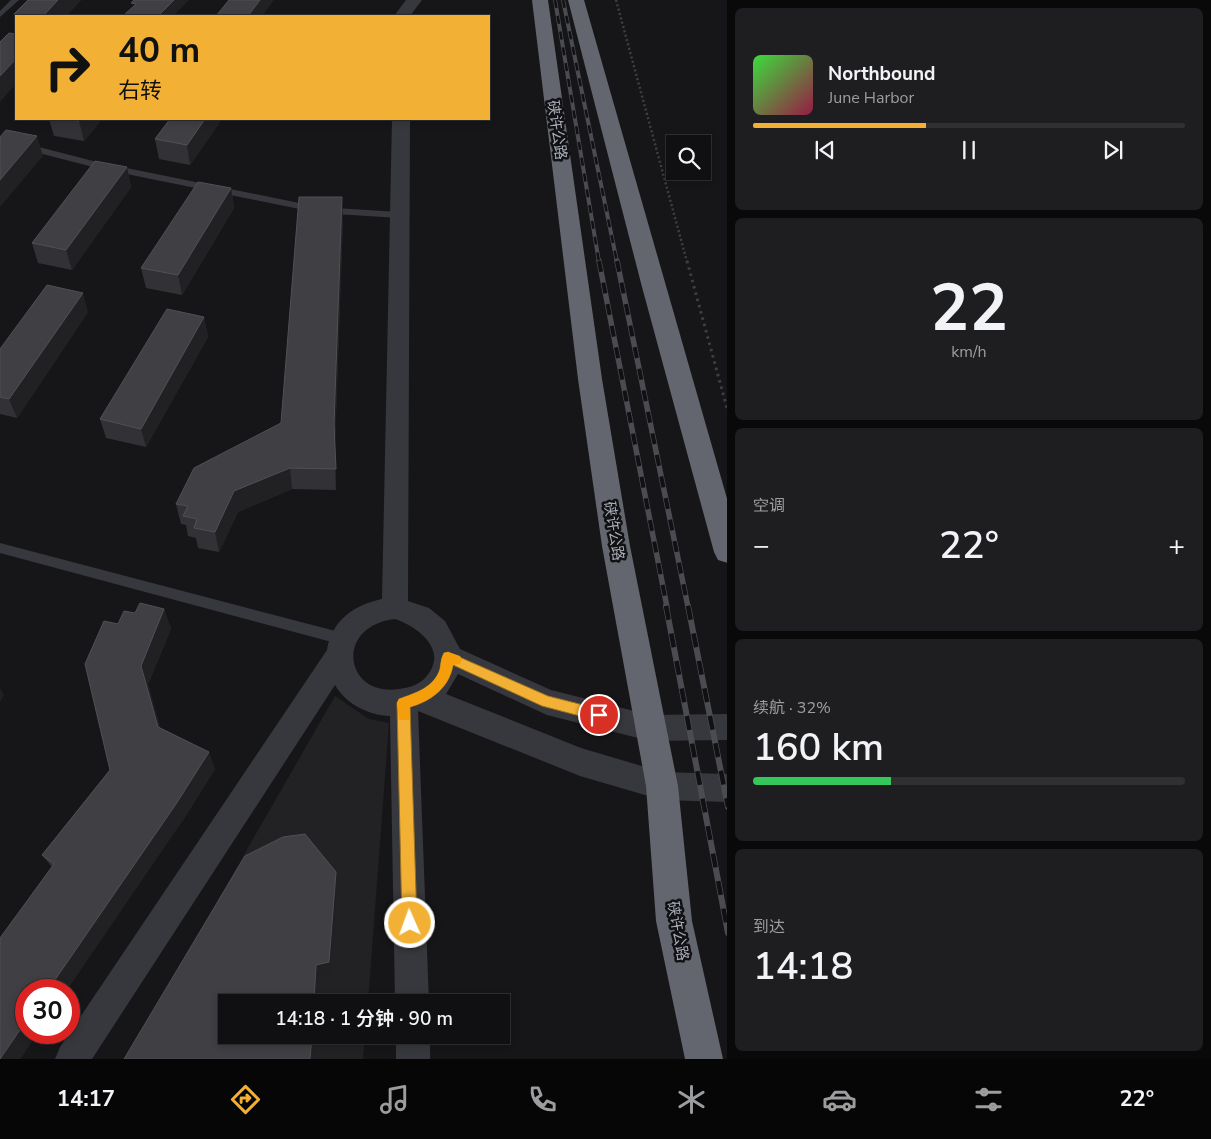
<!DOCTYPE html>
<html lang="zh">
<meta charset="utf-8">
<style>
:root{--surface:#101012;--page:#1e1e20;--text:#f1f3f6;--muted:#9c9d9f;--line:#303032;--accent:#f2b134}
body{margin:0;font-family:"Nunito Sans","Noto Sans SC",sans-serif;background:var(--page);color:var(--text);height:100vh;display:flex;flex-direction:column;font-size:19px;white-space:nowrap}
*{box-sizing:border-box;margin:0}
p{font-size:16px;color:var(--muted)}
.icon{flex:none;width:28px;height:28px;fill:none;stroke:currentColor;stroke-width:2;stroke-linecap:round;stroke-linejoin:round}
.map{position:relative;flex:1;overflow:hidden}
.panel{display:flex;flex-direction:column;gap:8px;padding:8px;background:#09090a;width:484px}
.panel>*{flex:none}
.hud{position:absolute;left:15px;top:15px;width:475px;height:105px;border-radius:0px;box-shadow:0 2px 8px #0003,0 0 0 1px var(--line);background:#f2b134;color:#111;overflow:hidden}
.buttons{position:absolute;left:666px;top:135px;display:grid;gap:10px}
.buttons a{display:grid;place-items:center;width:45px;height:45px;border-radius:0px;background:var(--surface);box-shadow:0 2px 8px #0003,0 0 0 1px var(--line);font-size:25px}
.speed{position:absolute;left:15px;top:979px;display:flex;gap:10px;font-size:25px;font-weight:700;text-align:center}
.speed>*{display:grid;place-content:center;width:65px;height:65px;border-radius:50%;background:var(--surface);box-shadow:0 2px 8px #0003,0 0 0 1px var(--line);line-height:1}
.speed .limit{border:8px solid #d22;background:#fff;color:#111}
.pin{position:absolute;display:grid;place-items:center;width:42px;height:42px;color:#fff;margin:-21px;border:2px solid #fff;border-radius:50%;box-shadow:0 1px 5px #0007}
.me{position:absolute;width:55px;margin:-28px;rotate:358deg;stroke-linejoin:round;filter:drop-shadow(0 0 4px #0008)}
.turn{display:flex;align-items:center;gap:18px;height:105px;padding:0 20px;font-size:22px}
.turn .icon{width:65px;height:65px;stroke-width:2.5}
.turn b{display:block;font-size:35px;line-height:42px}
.big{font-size:38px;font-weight:600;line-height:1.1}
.panel .widget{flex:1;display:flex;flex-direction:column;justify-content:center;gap:8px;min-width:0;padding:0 18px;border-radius:8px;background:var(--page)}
.panel .dial{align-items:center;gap:0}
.dial b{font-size:65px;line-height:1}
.song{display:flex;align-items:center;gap:15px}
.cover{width:60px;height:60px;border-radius:8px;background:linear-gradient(135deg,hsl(120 70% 55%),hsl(340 70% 35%))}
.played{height:5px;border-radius:2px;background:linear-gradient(90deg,var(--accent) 40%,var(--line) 40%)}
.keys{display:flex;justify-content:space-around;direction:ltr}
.heat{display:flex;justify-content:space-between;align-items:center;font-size:28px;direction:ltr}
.charge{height:8px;border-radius:4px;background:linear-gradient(90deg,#34c759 32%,var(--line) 0)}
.trip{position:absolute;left:218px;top:994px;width:292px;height:50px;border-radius:0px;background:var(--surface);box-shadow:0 2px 8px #0003,0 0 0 1px var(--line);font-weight:600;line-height:50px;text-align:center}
.menu{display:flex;height:80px;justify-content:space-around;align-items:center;background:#060607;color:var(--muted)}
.menu .icon{width:35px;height:35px}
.menu .active{color:var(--accent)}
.menu b{font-size:22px;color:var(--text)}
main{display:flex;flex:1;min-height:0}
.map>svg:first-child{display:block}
.built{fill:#222225}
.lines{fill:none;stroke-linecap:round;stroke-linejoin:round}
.path-far1{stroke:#3d3f44;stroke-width:2.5;stroke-dasharray:2 2.5;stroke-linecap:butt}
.path{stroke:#3d3f44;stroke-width:3;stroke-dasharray:2.5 4;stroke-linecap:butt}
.lane{fill:#37383d;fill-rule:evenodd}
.street{fill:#37383d;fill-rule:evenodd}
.highway{fill:#63666e;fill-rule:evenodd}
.rail-far2-casing{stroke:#4a4c52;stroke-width:4}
.rail-far1-casing{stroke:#4a4c52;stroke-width:5.5}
.rail-casing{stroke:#4a4c52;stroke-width:6}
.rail-far2{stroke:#111113;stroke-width:2.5;stroke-dasharray:8;stroke-linecap:butt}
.rail-far1{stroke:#111113;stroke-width:4;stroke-dasharray:11;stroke-linecap:butt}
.rail{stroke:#111113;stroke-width:4.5;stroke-dasharray:14;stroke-linecap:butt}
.wall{fill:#323236}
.shaded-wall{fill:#212124}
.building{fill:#3f3f44;stroke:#4f5156}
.route{fill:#f2b134;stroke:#9d7322}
.slow{fill:#f59e0b}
.labels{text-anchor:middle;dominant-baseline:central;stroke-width:5;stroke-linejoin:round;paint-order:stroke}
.street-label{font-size:15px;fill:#a8adb8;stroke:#111113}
</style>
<main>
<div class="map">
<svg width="728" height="1059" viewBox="0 0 728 1059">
<rect width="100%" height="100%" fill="#161618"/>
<path class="built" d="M335,696L369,719L389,723L368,1002H226V1035H365L363,1059H127Z"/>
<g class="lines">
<path class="path-far1" d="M616,0L687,262"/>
<path class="path" d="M687,261L728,412"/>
<g class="lane">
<path d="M11,0H19L0,17V11Z"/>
<path d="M0,137L97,162L319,207L399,212L404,215L399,218L319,213L97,168L0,143Z"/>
<path d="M0,543L343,633L348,635L350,639L348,643L343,645L0,553Z"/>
</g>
<g class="street">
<path d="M406,0H422L410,16H394Z"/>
<path d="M392,119H410L408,601L429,608L445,621L460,649L551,690L650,715L728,714V740L650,741L547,715L458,674L446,694L581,748L662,772L728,774V802L662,800L580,776L418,711L429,1002H395L390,716C368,715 346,704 335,685L92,1059H55L60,1047L327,650C332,620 354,605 382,599ZM395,619C421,628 451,653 423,680C416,686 407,688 399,689C344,697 334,626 395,619Z"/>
<rect x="396" y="1035" width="34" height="24"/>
</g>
<g class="highway">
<path d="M532,0H548L602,379L630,546L678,786L692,921L723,1059H685L656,921L646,786L602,546L578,379Z"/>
<path d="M568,0H584L728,502V563L718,560L714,552L642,287Z"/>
</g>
<g class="rail-far2-casing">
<g id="rail-far2">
<path d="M555,0L599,262"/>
<path d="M563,0L617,262"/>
</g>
</g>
<g class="rail-far1-casing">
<g id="rail-far1">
<path d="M599,261L667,607"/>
<path d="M617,261L688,607"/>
</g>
</g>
<g class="rail-casing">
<g id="rail">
<path d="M666,606L728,933"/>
<path d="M688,606L728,807"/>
</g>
</g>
<use href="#rail-far2" class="rail-far2"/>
<use href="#rail-far1" class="rail-far1"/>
<use href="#rail" class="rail"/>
</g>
<g class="wall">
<path d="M28,0H81L66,16H16V23L14,14Z"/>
<path d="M49,119H102L84,141L54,136Z"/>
<path d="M170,119H222L190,165L159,159L155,139Z"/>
<path d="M127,167L131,187L72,270L38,263L32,243Z"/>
<path d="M231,188L234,208L182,295L146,288L141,268Z"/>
<path d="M343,220L335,445L336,490L292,489L238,512L219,552L198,548L196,538L188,536L186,525L181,524L176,504L281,423Z"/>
<path d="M88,312L17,418L0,414V349Z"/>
<path d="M204,317L208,337L146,447L106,438L100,419Z"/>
<path d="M164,609L171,629L148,684L160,728L215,769L183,820L26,1032H38L20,1059L52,867L42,855L110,770L118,624L135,613Z"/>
</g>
<g class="shaded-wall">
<path d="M58,0H81L66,16H43Z"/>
<path d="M174,0H189L173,16H158Z"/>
<path d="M260,0H274L262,16H248Z"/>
<path d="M16,59V84L0,102V76Z"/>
<path d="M81,119H102L84,141L79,121Z"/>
<path d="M205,119H222L190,165L187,145Z"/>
<path d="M37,136L43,156L0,207V180Z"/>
<path d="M127,167L131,187L72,270L66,250Z"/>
<path d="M231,188L234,208L182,295L178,275Z"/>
<path d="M342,197L343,220L335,445L336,490L334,424Z"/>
<path d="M83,293L88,312L17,418L9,399Z"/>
<path d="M204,317L208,337L146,447L141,429Z"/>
<path d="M290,468L292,489L238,512L219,552L215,532L234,491Z"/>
<path d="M164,609L171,629L148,684L165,744L158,727L141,666Z"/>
<path d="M0,688L4,695L0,702Z"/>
<path d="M209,752L215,769L183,820L67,990H48Z"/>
<path d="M336,872L337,886L330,974L318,976L316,1002H314L316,965Z"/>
<path d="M26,1021V1032H38L20,1059H0Z"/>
<path d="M312,1035H314L313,1059H310Z"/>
</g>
<g class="building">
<path d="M28,0H58L43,16H28L14,14Z"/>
<path d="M134,0H174L158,16H123L136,4L131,3Z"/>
<path d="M229,0H260L248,16H216Z"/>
<path d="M9,33L16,34V59L0,76V42Z"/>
<path d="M63,119H81L79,121Z"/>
<path d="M170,119H205L187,145L155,139Z"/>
<path d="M6,130L37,136L0,180V137Z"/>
<path d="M95,161L127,167L66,250L32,243Z"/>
<path d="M198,182L231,188L178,275L141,268Z"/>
<path d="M299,197H342L334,424L336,469L290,468L234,491L215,532L194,528L197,519L183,516L188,506L176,504L194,468L281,423Z"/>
<path d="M47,285L83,293L9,399L0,397V349Z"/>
<path d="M167,309L204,317L141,429L100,419Z"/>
<path d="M140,603L164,609L141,666L158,727L209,752L176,804L48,990H26V1021L0,1059V938L54,864L42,855L110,770L85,664L104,621L118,624L124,611L135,613Z"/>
<path d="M305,834L336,872L329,962L316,965L314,1002H226V1035H312L310,1059H124L245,856L283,837Z"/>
</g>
<path class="route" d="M448,652L548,696L599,709L603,711L605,715L603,719L599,721L542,706L453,665C449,688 431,701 410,707L417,923L415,928L410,930L405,928L402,923L397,703L399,699C415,693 434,688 440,669C441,664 441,658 444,653Z"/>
<path class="slow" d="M448,652L460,656L462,660L460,664L453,665C449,688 431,701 410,707L409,720H399L397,703L399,699C415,693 434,688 440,669C441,664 441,658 444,653Z"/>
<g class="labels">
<g class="street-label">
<text transform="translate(557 130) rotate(82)">硖许公路</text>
<text transform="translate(614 531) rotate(81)">硖许公路</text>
<text transform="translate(678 931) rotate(80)">硖许公路</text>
</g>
</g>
</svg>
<div class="buttons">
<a><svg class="icon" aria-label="search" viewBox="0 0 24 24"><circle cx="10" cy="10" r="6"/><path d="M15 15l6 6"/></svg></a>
</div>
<div class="speed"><div class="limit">30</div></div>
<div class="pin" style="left:599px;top:715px;background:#d93025"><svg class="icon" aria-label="arrive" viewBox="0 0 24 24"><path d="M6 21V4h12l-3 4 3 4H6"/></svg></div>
<svg class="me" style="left:410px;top:923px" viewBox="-20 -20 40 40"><circle r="17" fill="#f2b134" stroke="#fff" stroke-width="3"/><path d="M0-11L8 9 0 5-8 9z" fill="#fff"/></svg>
<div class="trip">14:18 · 1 分钟 · 90 m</div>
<div class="hud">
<div class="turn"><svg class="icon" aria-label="right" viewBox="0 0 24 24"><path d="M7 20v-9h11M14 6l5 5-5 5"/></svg><div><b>40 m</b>右转</div></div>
</div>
</div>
<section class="panel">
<div class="widget">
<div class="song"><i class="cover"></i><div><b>Northbound</b><p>June Harbor</p></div></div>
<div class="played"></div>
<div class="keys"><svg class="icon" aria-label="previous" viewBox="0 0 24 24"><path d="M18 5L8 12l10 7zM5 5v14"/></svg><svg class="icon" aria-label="pause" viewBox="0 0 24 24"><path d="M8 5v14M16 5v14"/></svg><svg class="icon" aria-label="next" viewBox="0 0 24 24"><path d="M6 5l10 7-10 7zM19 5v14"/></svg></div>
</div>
<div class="widget dial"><b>22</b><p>km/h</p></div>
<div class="widget"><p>空调</p>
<div class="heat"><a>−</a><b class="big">22°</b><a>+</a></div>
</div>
<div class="widget"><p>续航 · 32%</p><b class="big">160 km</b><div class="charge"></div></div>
<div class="widget"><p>到达</p><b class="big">14:18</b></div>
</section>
</main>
<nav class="menu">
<b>14:17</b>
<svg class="icon active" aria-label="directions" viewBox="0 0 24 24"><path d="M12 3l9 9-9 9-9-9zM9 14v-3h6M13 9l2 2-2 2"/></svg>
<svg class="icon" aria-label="music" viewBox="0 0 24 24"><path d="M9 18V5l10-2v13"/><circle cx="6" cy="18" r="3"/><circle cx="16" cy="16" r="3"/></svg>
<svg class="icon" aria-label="phone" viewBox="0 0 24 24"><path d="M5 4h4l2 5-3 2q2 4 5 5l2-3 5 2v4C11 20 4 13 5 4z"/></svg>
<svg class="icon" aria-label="climate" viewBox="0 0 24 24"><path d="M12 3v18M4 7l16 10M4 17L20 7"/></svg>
<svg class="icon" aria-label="car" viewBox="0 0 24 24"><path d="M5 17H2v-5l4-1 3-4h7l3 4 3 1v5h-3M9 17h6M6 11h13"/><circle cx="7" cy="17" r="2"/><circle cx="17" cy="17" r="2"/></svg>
<svg class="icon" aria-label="filters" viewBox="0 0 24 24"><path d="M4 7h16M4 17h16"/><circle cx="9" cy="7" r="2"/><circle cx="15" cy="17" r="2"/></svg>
<b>22°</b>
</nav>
